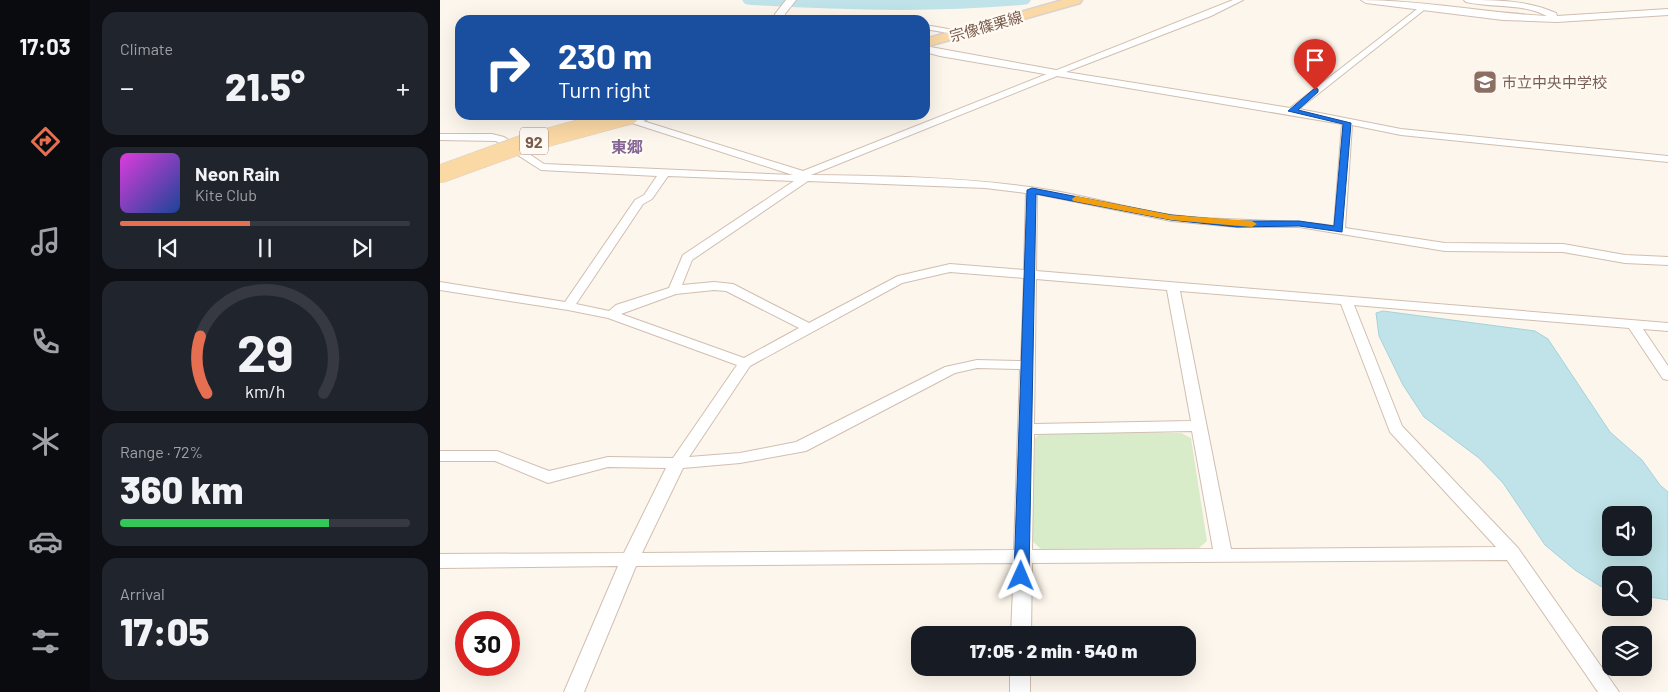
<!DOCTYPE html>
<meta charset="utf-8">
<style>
:root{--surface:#171b24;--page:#20242c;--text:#f1f3f6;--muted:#9ea1a6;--line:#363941;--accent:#e76f51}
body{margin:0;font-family:Barlow,"Noto Sans JP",sans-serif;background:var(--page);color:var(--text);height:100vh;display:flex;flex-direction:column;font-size:19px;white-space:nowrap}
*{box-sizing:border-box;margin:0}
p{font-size:16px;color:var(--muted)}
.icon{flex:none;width:28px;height:28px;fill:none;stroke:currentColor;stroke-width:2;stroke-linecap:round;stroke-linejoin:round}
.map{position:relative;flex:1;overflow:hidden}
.panel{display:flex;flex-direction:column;gap:12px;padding:12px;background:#0d0f14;width:350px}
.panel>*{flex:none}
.guide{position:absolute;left:15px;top:15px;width:475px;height:105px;border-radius:15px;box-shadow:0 5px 20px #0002;background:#1a4fa0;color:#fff;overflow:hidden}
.fabs{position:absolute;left:1162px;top:506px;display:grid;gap:10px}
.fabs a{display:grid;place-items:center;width:50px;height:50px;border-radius:10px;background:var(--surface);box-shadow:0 5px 20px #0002;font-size:25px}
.speed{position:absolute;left:15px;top:611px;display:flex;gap:10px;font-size:25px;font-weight:700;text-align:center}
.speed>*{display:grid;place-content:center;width:65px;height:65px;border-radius:50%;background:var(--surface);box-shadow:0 5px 20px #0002;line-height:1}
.speed .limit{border:8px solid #d22;background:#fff;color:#111}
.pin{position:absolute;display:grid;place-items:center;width:42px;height:42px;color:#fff;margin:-51px -21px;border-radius:50% 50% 50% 0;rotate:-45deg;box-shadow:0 0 5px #0007}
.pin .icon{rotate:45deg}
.me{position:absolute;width:55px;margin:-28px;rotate:1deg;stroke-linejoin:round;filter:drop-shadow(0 0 4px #0008)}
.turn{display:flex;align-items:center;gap:18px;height:105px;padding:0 20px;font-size:22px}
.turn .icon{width:65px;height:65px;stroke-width:2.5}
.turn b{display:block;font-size:35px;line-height:42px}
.big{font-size:38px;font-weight:800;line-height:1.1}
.panel .tile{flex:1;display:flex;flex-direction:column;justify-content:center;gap:8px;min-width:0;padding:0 18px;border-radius:15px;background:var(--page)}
.panel .dial{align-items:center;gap:0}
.dial svg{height:130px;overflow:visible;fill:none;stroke:var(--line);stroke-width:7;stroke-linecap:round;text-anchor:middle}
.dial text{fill:var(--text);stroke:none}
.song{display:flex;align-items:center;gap:15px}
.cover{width:60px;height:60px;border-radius:8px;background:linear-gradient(135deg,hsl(300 70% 55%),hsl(220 70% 35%))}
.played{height:5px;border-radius:2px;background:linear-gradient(90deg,var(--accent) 45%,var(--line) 45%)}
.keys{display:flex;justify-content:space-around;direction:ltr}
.heat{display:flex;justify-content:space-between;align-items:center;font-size:28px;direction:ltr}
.charge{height:8px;border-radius:4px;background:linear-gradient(90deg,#34c759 72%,var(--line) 0)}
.trip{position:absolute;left:471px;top:626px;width:285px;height:50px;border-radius:15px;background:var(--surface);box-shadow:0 5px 20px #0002;font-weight:800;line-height:50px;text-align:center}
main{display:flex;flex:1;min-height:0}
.dock{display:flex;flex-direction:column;width:90px;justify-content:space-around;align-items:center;background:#090b0e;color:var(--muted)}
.dock .icon{width:35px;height:35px}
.dock .active{color:var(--accent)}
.dock b{font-size:22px;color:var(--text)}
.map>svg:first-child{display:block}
.green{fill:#d8ecc9}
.water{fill:#bfe3e8;stroke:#a5d3da;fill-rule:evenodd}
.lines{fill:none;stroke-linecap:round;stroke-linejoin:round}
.river{fill:#bfe3e8;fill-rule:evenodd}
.minor-casing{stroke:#d1beb0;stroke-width:2}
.tertiary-casing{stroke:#d1beb0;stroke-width:2}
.primary-casing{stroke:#dad1cd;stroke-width:3}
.minor{fill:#fff;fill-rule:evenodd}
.tertiary{fill:#fff;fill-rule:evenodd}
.primary{fill:#fbd9a5;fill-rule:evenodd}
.primary-bridge-far1-casing{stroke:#dad1cd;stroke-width:15;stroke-linecap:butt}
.primary-bridge-casing{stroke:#dad1cd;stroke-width:19;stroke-linecap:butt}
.primary-bridge-far1{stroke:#fbd9a5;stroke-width:14}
.primary-bridge{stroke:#fbd9a5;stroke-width:18}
.route{fill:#1a73e8;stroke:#114b97}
.slow{fill:#f59e0b}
.labels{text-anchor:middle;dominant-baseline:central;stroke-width:4.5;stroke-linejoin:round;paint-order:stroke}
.far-street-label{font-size:15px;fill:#7a5c4d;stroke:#fffaf3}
.far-education-label{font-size:15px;fill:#785e54;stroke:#fffaf3;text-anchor:start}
.shield{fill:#fffaf3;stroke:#a28b7f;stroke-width:1}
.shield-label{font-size:16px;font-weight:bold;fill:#7a5c4d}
.far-quarter-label{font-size:16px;font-weight:bold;fill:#846695;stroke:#fffaf3}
</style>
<main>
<nav class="dock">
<b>17:03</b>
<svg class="icon active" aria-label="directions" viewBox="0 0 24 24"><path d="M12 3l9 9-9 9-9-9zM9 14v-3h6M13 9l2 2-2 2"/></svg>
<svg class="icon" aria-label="music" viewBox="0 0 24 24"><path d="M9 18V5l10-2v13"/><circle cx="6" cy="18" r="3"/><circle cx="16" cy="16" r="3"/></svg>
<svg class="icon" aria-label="phone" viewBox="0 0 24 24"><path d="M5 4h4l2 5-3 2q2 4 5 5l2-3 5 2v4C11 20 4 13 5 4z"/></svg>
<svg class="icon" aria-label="climate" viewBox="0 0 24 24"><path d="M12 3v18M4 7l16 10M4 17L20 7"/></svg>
<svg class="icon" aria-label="car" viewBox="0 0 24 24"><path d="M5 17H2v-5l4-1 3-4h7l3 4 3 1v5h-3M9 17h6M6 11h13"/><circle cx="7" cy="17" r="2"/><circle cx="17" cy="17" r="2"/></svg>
<svg class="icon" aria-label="filters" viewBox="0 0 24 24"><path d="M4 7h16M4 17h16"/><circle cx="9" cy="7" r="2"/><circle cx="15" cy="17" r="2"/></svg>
</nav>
<section class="panel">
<div class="tile"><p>Climate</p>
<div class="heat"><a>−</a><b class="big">21.5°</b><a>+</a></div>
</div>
<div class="tile">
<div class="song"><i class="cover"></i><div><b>Neon Rain</b><p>Kite Club</p></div></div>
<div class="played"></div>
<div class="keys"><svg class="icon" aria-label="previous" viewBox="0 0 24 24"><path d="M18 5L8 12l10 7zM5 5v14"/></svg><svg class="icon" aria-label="pause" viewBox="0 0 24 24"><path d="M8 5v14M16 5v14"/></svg><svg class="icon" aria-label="next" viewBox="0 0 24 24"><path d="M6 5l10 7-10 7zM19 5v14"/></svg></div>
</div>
<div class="tile dial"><svg viewBox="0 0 100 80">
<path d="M14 69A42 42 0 1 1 86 69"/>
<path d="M14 69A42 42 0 0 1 10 34" stroke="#e76f51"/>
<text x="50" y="56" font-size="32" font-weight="700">29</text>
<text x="50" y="72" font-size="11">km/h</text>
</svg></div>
<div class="tile"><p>Range · 72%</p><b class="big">360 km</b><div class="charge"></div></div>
<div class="tile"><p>Arrival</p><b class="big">17:05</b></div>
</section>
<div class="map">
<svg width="1228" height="692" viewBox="0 0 1228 692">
<rect width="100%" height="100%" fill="#fdf6ec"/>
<path class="green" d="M602,432L741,433L751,438L767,541L759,548L601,549L592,541L595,438Z"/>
<path class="water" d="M943,311L1095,331L1108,339L1170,432L1202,460L1220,485L1228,492V600L1204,596V575H1171V589L1160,586L1135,570L1105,545L1063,483L1039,458L984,417L963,385L939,336L936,313ZM1171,515H1204V548H1171Z"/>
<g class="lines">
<path class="river" d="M302,0H591L588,4L582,5C492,13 401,10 311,5L305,4Z"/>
<g class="minor-casing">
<g id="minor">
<path d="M793,0H803L771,16L626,72L850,108L981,6H984V10L859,109L961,129L1228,156V162L961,135L912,125L905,228L1005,243L1123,244L1185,255L1228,257V265L1185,263L1123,252L1005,251L859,227H797L731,221L597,194L596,271L1228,323V331L1203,329L1228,366V380L1223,379L1189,328L914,305L962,426L1078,548L1179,692H1158L1067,560L592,563L591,635H571L574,563L196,566L144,692H124L178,566L0,568V554L184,553L226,468L168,467L108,483L55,461H0V451H57L109,471L168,457L233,458L297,365L168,318L128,310L0,290V282L125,302L195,200L204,195L217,176L101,170L56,141L0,140V134H52L64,137L104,164L353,175L192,123L181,126L176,123L178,121L202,115H219L203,121L363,171ZM617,76L902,124L894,226C840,218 785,222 731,215C684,208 638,193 590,187C518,177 444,176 371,175ZM228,176L354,181L243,255L229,288L176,305L169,311L136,304L203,204L212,199ZM368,181L545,188L586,193L584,270L510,264L458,276L369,323L293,284L274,282L242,285L252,260ZM510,272L584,278L581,361L537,360L505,367L356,442L300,453L249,457L310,366L462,283ZM596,279L727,290L751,421L594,424ZM274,290L286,291L359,328L304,358L181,314L236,294ZM740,291L901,304L950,432L1056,547L791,549ZM537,368L580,369L574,550L202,553L243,468L300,463L366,451L515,373ZM752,431L773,549L592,550L594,434Z"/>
<path d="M387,16L407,18L411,20H377Z"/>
<path d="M485,25L520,31L524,33L520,35L485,29Z"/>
<rect x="570" y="668" width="20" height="24"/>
</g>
</g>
<g class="tertiary-casing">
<g id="tertiary">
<path d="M346,0H356L345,14L346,20H336L335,14Z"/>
<path d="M921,0C983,0 1045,13 1107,16C1082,3 1052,8 1026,2L1024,0C1055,0 1088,0 1116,13L1117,16L1228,9V15L1117,22L1063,20L926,3Z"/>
<path d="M485,46L616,70L622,73L616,76L500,56L485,52Z"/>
</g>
</g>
<g class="primary-casing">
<path id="primary" d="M623,0H642L640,3L485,47V39Z"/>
</g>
<use href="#minor" class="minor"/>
<use href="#tertiary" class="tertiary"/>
<use href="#primary" class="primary"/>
<g class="primary-bridge-far1-casing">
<path id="primary-bridge-far1" d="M188,116L190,115"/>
</g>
<g class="primary-bridge-casing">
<path id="primary-bridge" d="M0,174L83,144L190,115"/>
</g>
<use href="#primary-bridge-far1" class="primary-bridge-far1"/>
<use href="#primary-bridge" class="primary-bridge"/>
</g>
<path class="route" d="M875,88L878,89V92L858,110L911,123L902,232L859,226L797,227L731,220L596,194L589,576L587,580L581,582L576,580L574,576L587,190L592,188L731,215L797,221H859L894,226L903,124L848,111Z"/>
<path class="slow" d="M636,196L731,215L812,221L817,224L812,227L731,220L633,201L632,199Z"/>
<defs>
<g id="school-square" transform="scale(1.25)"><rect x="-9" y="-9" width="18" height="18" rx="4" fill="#8d6e63" stroke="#fffaf3"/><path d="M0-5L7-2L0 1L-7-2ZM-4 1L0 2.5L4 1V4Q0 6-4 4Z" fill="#fff"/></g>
</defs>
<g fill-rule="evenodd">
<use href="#school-square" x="1045" y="82"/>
</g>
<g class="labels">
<g class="far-street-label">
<text transform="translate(546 26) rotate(-16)">宗像篠栗線</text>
</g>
<g class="far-education-label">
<text x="1062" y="82">市立中央中学校</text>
</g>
<rect class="shield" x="80" y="127.5" width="28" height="27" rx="4"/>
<g class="shield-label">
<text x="94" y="141">92</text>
</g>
<g class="far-quarter-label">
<text x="187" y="146">東郷</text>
</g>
</g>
</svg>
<div class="fabs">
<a><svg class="icon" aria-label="sound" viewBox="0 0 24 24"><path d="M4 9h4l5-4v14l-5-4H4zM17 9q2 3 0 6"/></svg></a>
<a><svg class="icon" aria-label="search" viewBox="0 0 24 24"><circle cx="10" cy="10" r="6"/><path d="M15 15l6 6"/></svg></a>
<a><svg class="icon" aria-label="layers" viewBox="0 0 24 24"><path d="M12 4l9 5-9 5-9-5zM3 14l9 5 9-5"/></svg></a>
</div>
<div class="speed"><div class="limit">30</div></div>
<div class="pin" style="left:875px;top:90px;background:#d93025"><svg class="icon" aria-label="arrive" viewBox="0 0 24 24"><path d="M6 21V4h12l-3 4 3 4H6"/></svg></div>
<svg class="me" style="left:581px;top:576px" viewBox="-20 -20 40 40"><path d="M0-17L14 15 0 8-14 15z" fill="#1a73e8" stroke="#fff" stroke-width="4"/></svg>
<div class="trip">17:05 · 2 min · 540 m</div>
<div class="guide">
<div class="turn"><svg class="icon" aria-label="right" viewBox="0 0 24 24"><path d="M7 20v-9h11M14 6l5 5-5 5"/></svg><div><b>230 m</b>Turn right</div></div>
</div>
</div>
</main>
